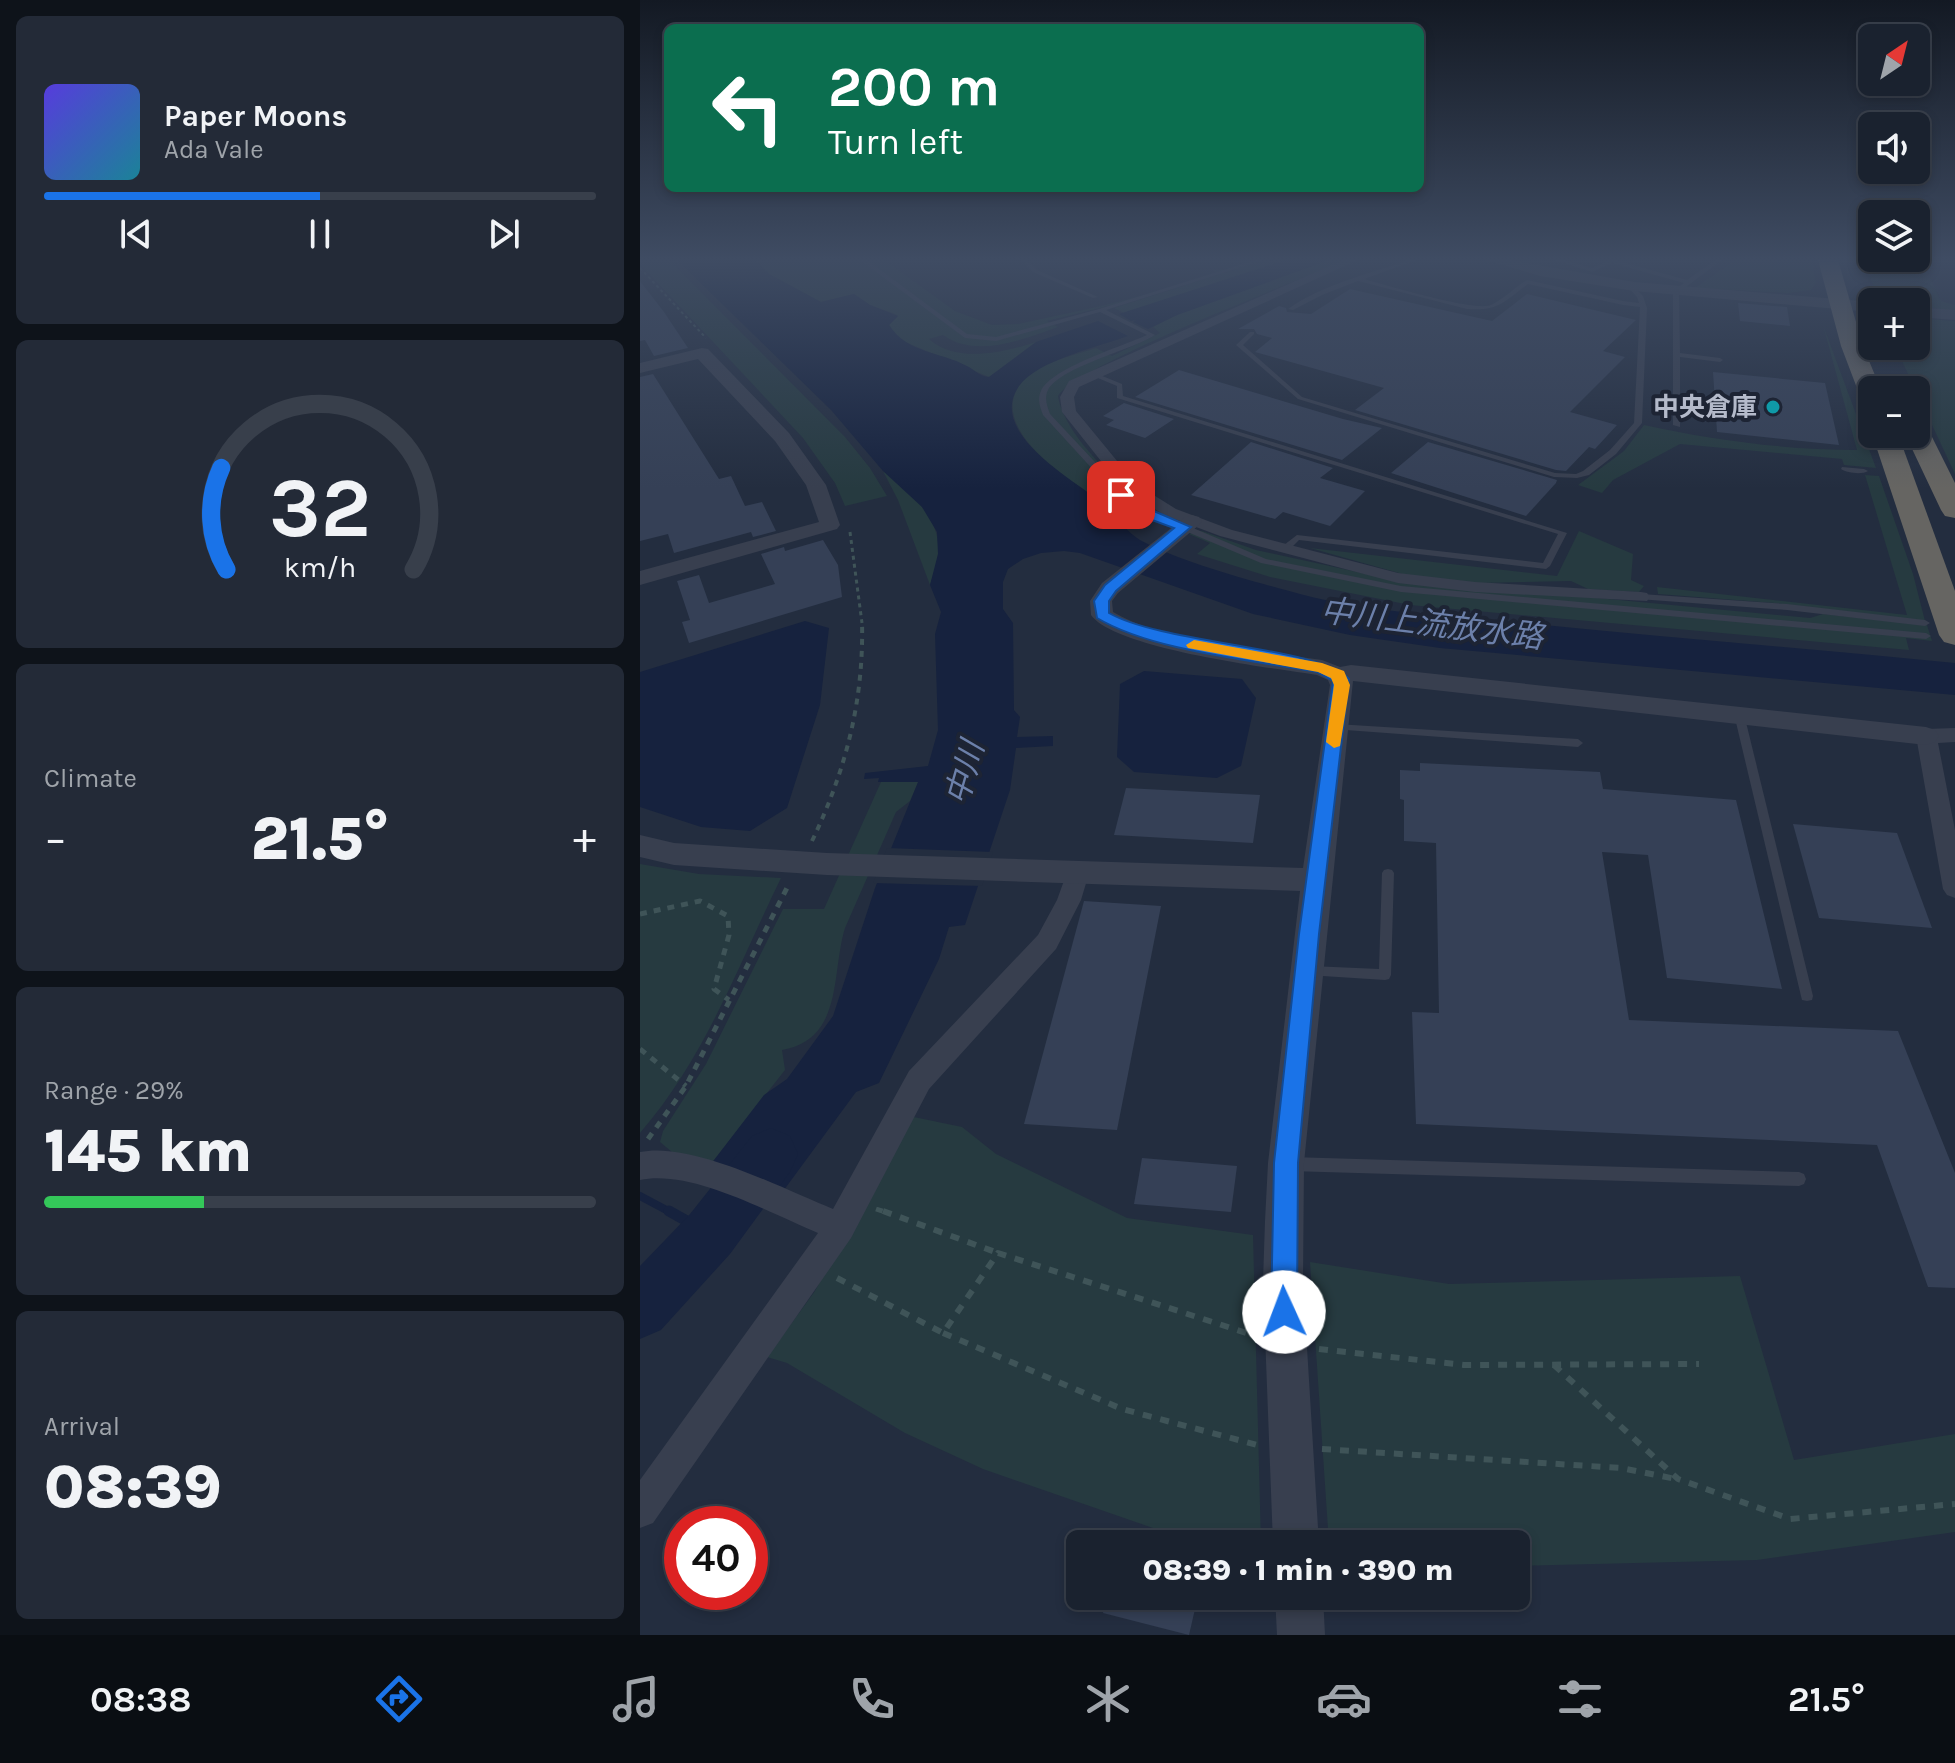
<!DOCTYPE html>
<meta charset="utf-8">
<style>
:root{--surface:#1a222f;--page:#232a37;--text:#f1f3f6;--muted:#9fa4aa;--line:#383f4b;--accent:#1a73e8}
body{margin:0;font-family:Karla,"Noto Sans JP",sans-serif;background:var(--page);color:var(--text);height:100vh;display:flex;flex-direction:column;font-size:30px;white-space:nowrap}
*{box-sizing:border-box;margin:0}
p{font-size:26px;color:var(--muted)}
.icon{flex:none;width:44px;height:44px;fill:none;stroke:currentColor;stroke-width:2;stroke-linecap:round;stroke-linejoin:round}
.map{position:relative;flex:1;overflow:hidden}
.side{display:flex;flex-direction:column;gap:16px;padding:16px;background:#0e131a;width:640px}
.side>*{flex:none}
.banner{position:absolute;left:24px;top:24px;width:760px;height:168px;border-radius:12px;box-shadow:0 4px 12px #0003,0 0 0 2px var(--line);background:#0b6e4f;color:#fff;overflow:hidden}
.needle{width:52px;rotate:35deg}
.controls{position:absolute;left:1218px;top:24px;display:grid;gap:16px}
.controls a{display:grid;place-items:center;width:72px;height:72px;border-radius:12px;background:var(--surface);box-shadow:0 4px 12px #0003,0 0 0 2px var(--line);font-size:40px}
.speed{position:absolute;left:24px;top:1506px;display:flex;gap:16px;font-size:40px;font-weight:700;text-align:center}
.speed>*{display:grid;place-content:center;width:104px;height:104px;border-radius:50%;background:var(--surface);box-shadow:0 4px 12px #0003,0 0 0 2px var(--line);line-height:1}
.speed .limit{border:12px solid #d22;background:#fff;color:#111}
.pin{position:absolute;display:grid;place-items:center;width:68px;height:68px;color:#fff;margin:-34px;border-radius:16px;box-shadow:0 4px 12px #0006}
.me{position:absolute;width:88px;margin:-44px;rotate:358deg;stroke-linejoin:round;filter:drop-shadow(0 0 6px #0008)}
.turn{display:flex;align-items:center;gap:28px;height:168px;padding:0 32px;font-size:36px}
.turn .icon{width:104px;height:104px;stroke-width:2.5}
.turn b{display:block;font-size:56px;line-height:68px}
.big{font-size:60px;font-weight:800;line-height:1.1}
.side .tile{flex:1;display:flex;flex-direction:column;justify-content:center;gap:12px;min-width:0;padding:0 28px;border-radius:12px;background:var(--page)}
.side .dial{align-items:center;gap:0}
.dial svg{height:208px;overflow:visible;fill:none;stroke:var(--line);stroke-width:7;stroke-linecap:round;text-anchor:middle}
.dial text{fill:var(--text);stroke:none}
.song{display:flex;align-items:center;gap:24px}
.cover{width:96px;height:96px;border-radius:12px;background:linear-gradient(135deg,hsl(250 70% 55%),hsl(190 70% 35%))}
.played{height:8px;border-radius:4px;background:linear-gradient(90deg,var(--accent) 50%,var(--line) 50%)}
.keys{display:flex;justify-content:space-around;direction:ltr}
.heat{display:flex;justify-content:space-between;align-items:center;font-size:44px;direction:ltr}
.charge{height:12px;border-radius:6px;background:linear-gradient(90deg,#34c759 29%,var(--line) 0)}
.trip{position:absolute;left:426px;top:1530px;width:464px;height:80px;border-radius:12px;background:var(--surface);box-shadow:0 4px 12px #0003,0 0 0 2px var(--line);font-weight:800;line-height:80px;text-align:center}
.tabs{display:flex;height:128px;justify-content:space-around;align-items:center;background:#0a0e13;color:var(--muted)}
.tabs .icon{width:56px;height:56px}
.tabs .on{color:var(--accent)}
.tabs b{font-size:36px;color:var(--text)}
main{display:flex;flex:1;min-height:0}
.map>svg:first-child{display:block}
.green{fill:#263a40}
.water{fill:#16223e}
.pier{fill:#232d3f}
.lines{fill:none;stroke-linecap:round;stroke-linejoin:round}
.stream-far1{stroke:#16223e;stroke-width:8}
.stream{stroke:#16223e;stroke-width:11}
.river{fill:#16223e;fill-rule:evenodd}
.building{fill:#354056}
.path-far4{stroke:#3f5458;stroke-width:2;stroke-dasharray:3 3;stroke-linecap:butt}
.path-far3{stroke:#3f5458;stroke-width:3;stroke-dasharray:4 4;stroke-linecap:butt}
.path-far2{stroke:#3f5458;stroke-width:4;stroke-dasharray:6 6;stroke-linecap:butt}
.path-far1{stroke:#3f5458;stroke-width:5;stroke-dasharray:7 7;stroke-linecap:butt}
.path{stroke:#3f5458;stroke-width:6;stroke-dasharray:9 9;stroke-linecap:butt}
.service{fill:#383f4f;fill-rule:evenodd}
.minor{fill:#383f4f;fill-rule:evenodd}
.tertiary{fill:#383f4f;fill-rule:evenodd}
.trunk{fill:#666562;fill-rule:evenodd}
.route{fill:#1a73e8;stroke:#114b97;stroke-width:2}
.slow{fill:#f59e0b}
.culture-dot{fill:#0f9aa8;stroke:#1d2434;stroke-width:3}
.labels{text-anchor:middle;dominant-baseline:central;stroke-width:8;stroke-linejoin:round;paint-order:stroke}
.far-poi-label{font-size:26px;font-weight:bold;fill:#b4baca;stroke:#1d2434;text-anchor:end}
.water-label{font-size:32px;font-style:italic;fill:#6c80aa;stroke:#1d2434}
</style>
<main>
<section class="side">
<div class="tile">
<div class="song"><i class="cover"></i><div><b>Paper Moons</b><p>Ada Vale</p></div></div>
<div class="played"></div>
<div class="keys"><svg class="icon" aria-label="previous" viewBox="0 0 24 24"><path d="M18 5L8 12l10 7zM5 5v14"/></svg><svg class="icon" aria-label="pause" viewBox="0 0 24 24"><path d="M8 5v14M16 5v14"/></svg><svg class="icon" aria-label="next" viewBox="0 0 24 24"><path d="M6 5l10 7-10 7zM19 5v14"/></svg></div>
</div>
<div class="tile dial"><svg viewBox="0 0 100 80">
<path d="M14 69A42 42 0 1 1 86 69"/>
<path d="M14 69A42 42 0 0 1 12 30" stroke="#1a73e8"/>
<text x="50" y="56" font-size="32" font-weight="700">32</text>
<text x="50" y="72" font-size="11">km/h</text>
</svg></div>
<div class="tile"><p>Climate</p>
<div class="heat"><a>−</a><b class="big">21.5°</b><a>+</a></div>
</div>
<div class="tile"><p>Range · 29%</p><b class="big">145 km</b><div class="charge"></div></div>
<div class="tile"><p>Arrival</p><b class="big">08:39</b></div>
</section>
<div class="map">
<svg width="1315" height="1635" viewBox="0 0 1315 1635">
<rect width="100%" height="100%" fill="#232d3f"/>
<g class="green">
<path d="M0,260H29L205,437L230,468L247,496L205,506L195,483L163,438L0,264Z"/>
<path d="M116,260H244L315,311L352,325L378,324L461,306L525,290L576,272L571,270H586L509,296L407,321L418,327C384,339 336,359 303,335L289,339C316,364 365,352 396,342L349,377L258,339L249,325L258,316L255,314L230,305L214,294L181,302L129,274Z"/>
<path d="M624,260H645L484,313L474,308Z"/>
<path d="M689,260H705C658,281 437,365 418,396C424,438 494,502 532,519L527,526L508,518L494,528C476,521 466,504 450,494C421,476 351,427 379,386C395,363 432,356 456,348L472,356L520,333L513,327L537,315Z"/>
<path d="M1095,260H1172L1176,283L1171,290L1149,293L1055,288Z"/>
<path d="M1225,260H1282L1301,301L1315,305V311L1276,306V302C1237,302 1235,295 1225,260Z"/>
<path d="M1276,318L1315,321V474L1255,346H1276Z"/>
<path d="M1183,325L1236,468L1204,465L1202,459L1040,444L973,480L962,493L938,485L984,451L1004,425C1073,440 1146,450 1217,450Z"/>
<path d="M243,471C268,491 302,517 298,554C297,564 293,575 290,585L258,500Z"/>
<path d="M1225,475L1239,476L1273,574L1285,621L1134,603L1018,594L1017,587L1267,615Z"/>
<path d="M562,531L616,550L745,578L1170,618L1183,614L1287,625L1292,641L1266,638L1269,650L770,605L630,577L557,554L570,543L549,534Z"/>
<path d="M939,531L993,554L991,580L1004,586L999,592L948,589L931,581L838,583L766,575L670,548L917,576Z"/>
<path d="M279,781L270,801L256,812L205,928C191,973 204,1039 142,1050L145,1070L71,1164L32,1152L20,1142L23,1131L66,1064L143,909H184L241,782Z"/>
<path d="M0,864L59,874L141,878C98,966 65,1058 0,1133Z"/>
<path d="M269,1116L322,1127L356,1154L487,1218L613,1235L621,1544H581L513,1528L343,1469L265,1433L147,1363L127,1357L175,1291Z"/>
<path d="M670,1262L809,1284L1100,1276L1154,1460L1315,1434V1532L1117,1560L876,1566V1544H689Z"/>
</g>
<g class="water">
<path d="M37,260H116L129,274L181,302L214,294L230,305L258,316L249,325C268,354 299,351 327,366C335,370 339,376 349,377L396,342L458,321L488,336C458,347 398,360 379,386C347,431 429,477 457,499C471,509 486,532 500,540C543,563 612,581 660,594C736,614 816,616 894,624C1034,638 1175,649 1315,663V695L800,648L710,635L613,614L440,553L424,551L401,553L383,559L368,569L363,582V609L373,623L374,710L380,717L377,737L413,736V746L376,748L370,790L325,925L309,927L299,959L239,1083L216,1092L141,1194L71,1164L124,1095L147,1079L193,1016L235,888L278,782H238L239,778L224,779L225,773L288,766L298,730L295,634L301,612L290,585L298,554L297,532L282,507L243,471L191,410Z"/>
<path d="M646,260H689L537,315L508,329L493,322L496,320L491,321L479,314Z"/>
<path d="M165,621L189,628L180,705L147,808L110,831L61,827L0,807V672Z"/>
<path d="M504,671L602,679L616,698L601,766L577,778L494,772L477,757L480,684Z"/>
</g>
<path class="pier" d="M247,848L353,852L342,886L233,883Z"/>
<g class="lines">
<path class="stream-far1" d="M0,1196L32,1213"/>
<path class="stream" d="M29,1211L70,1234"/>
<path class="river" d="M131,1128L150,1136L158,1154L150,1172L90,1254L21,1330L0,1339V1266L50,1214L112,1136Z"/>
</g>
<g class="building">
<path d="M0,281L24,312L48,348L14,356L5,340L0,341Z"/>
<path d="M710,289L852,321L887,294L996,320L963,351L985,357L930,412L977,425L955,449L949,447L926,471L916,470L715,410L744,388L615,352L632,338L617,334L614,329H598L639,306L646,308L647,312L671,314Z"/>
<path d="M1098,303L1147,307L1150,326L1100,321Z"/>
<path d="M539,370L703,419L742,428L702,460L495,397Z"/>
<path d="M1073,372L1185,383L1199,445L1077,432Z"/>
<path d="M13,374L79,479L91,476L105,506L122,502L136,531L113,537L111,532L34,553L28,534L0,541V377Z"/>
<path d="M484,403L534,419L505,438L466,425L474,420L463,416Z"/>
<path d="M611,442L693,468L680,478L725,491L690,526L643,512L635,519L551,495Z"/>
<path d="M788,442L917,480L916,483L886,516L751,473Z"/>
<path d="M183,540L198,565L202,597L49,643L42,622L50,620L37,581L59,575L69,603L135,584L121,554L144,547L145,551Z"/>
<path d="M780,763L960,772L963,789L1096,800L1142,989L1027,978L1008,855L962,852L989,1020L1258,1031L1315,1173V1288L1288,1287L1237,1145L776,1124L772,1012L799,1013L796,843L764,841V800L760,799V770L780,771Z"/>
<path d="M486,788L620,795L613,843L474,835Z"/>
<path d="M1153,824L1257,833L1292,928L1179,918Z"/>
<path d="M444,901L521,906L477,1130L384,1124Z"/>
<path d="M502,1158L597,1166L591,1212L494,1204Z"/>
<path d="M467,1596H558L549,1635L463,1613Z"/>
</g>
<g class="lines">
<path class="path-far4" d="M0,268L66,338"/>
<path class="path-far3" d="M210,532L222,623"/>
<path class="path-far2" d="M172,841C206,770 224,700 222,621"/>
<g class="path-far1">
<path d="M0,914L60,901L88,916L89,935L74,989L89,1000"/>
<path d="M0,1049L46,1086"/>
<path d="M8,1139L46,1086L149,884"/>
<path d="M236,1209L248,1213"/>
</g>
<g class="path">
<path d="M243,1211L358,1253"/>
<path d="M197,1278L303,1333L358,1253L616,1336"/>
<path d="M303,1333L482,1409L621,1446"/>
<path d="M679,1349L824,1365L1059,1364"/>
<path d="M914,1365L1038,1479L1150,1519L1315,1504"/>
<path d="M682,1449L981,1468L1036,1479"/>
</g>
<g class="service">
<path d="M220,260H227L327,334L356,337L459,309L615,260H624L466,310L515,335C492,350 420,367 408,390C404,398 407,406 410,414L484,493L499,505L626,559L761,586L1286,633L1291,636L1286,639L761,592L621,563L493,509L478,497L403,415C400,407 397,399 401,391C411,368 483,346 507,335L460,312L356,341L325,338Z"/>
<path d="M381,260H387L397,270L458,297L453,298L393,272Z"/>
<path d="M769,260H777L724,279C746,285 835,312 851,305C864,299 875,287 887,280L983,301L999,303L997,297L988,287L993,286L1003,296L1007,308L1002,423L976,454L949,475L937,478L914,477L658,399L596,345L610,332H614V334L603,345L662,397L915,473L936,474L943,471L970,450L994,423L1000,307L983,305L888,284C863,302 860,311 827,309L718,281L682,295L653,310L648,309C683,284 729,274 769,260Z"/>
<path d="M914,260H923L952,268L970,260H975L1047,280L1075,260H1082L1039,292L1040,353L1080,358L1083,360L1080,362L1040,357V427L1033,425V291L1044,283L972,263L952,272Z"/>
<path d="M455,373L482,384L483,396L927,533L910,566L906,569L659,540L650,549H644V545L657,535L903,563L918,534L477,398V386L453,376L452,375Z"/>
<path d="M1202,467L1224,469L1228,471C1222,475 1207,473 1201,469Z"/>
<path d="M1001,594L1147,604L1285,620L1290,623L1285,626L1147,610L998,599V595Z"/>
<path d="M1099,711L1104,714L1173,996L1172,1000L1167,1001L1162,1000L1161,996L1094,714Z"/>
<path d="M696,724L938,739L943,743L938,747L692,729L691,727L692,725Z"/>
<path d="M748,869L752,870L754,873L751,975L749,979L745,980L667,975L665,971L667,967L671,966L739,969L742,873L744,870Z"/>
<path d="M650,1157L1159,1172L1164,1174L1166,1179L1164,1184L1159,1186L650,1171L645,1169L643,1164L645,1159Z"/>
</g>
<g class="minor">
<path d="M703,260H718L439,387L434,397L436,411L496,484L536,509L592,530L758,573L835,582L1001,592L1007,593L1010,597L1007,601L835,592L758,583L580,536L524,515L484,490L422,412L420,397L429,381Z"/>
<path d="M1315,728V742L1298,743L1315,830V898L1307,895L1303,889L1276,736L1286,729Z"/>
<path d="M438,861L446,864L450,870L441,900L416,949L289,1089L211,1238L13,1523L0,1528V1480L178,1233C129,1213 52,1169 0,1180V1152C52,1141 143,1189 193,1209L269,1071L398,935L417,900L430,864Z"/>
</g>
<g class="tertiary">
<path d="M846,260H870L994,282L1232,302V312L994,291L900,276Z"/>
<path d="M1276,307L1315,310V320L1276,317Z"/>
<path d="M62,348L68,349L149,433L186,485L200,525L197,529L0,585V571L179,522L166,485L135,441L58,359L0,373V363Z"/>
<path d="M552,515L559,517L562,521L559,525L478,593L472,601L473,612C534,646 614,650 682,660L700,667L711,665L1286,727L1295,730L1299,736L1295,742L1286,745L713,681L664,1163L663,1282L679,1544H633L623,1282L625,1221L628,1163L660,891L187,875L34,865L0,857V835L34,843L187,853L663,868L690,685L688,680L677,675C632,668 475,649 451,615L450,601L462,583L545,517Z"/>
<path d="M635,1596H683L685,1635H637Z"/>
</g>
<g class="trunk">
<path d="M1178,260H1198L1223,346L1241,390H1232V403L1224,401L1220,396L1201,346Z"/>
<path d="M1276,423L1285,426L1289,431L1315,483V518L1305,516L1301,510L1265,434H1276Z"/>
<path d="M1232,434H1258L1315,591V645L1304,642L1299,635Z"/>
</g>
</g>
<linearGradient id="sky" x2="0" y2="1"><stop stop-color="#131923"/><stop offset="0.53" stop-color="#3f4c63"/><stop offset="1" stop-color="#3f4c63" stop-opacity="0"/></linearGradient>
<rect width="1315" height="489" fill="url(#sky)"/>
<path class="route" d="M477,492H486L514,511L551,527L476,591L469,601V613C523,644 681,647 709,679L679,934L658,1163L657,1312L654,1321L644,1325L635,1321L631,1312L634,1163L659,934L693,681L677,672C613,660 512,651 457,618L454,601L465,585L534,528L504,517L477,498Z"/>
<path class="slow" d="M554,640L682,663L704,671L710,685L700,746L694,748L686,742L694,685L691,678L678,672L548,648L546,645Z"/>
<circle class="culture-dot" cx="1133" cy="407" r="8"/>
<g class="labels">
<g class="far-poi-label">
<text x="1117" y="407">中央倉庫</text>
</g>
<g class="water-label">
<text transform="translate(792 624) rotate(7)">中川上流放水路</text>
<text transform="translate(325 773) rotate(-74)">中川</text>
</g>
</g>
</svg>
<div class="controls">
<a><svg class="needle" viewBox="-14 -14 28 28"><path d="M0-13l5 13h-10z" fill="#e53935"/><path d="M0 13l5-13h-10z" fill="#9fa4aa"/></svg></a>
<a><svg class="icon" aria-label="sound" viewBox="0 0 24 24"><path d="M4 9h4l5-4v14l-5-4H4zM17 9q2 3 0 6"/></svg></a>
<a><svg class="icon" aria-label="layers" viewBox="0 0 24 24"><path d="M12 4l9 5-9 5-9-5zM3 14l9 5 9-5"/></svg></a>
<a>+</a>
<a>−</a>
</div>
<div class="speed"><div class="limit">40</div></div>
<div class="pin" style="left:481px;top:495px;background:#d93025"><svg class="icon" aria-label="arrive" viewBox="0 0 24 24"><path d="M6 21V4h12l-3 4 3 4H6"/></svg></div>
<svg class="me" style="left:644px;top:1312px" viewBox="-20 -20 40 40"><circle r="19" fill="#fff"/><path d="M0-13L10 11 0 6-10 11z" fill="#1a73e8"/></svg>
<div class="trip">08:39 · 1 min · 390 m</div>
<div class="banner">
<div class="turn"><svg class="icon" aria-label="left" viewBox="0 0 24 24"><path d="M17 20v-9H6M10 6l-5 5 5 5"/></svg><div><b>200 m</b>Turn left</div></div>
</div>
</div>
</main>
<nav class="tabs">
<b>08:38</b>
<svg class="icon on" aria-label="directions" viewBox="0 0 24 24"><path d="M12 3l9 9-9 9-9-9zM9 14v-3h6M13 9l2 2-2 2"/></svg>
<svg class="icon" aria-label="music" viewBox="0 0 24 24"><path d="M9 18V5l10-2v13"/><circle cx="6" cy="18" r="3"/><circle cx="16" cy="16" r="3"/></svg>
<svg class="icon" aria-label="phone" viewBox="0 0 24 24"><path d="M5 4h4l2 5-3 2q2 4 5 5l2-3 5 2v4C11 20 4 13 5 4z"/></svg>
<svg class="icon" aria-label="climate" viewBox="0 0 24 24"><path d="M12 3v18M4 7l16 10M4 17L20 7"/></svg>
<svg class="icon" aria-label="car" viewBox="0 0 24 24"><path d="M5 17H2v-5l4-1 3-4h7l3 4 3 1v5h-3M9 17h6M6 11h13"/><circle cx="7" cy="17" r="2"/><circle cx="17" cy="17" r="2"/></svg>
<svg class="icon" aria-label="filters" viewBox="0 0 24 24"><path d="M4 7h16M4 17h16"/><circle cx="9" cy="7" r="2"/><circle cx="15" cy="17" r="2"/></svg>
<b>21.5°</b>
</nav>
